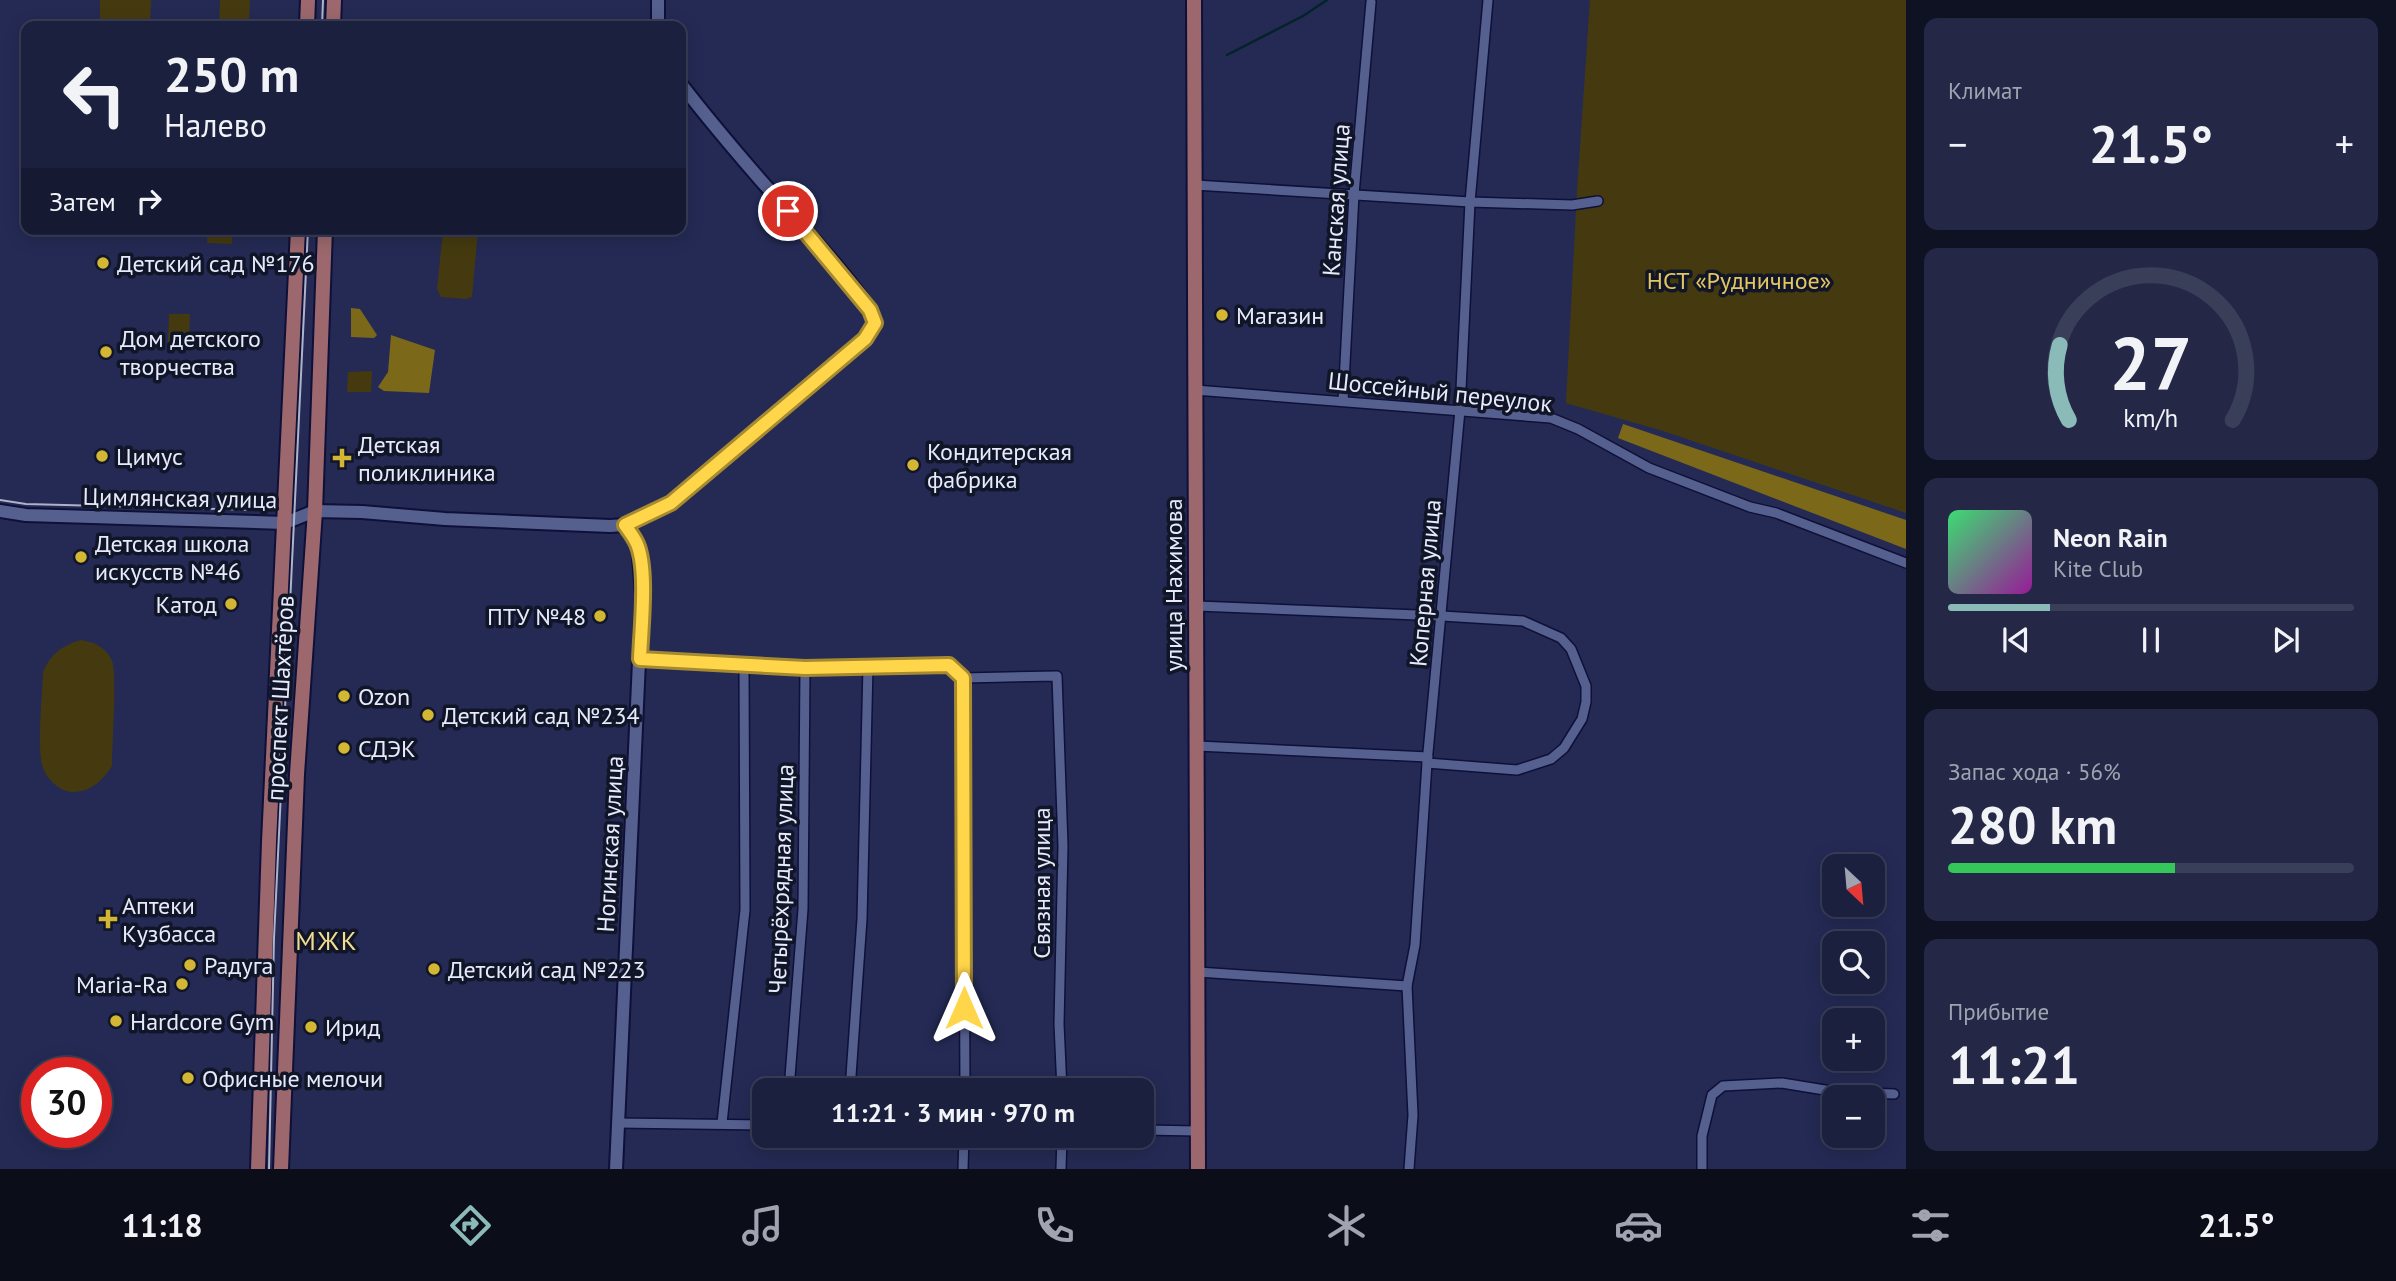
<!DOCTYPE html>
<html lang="ru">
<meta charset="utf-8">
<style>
:root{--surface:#1b203f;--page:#242846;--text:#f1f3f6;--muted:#a0a3b0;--line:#393e59;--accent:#8bbbb9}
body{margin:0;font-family:"PT Sans",sans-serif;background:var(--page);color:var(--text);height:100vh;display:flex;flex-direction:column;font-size:26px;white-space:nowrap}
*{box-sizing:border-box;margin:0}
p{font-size:23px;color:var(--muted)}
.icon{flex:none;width:38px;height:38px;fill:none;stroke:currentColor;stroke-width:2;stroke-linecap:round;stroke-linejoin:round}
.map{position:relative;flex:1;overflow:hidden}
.details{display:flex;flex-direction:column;gap:18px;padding:18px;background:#0f1223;width:490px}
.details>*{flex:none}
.hud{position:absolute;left:21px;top:21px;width:665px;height:214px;border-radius:14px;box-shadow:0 4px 18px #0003,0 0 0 2px var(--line);background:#1b203f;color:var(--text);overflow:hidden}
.needle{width:46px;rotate:154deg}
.fabs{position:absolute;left:1822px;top:854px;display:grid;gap:14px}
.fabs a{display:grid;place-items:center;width:63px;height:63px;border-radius:14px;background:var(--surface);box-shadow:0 4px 18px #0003,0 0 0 2px var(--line);font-size:35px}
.speed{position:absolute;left:21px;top:1057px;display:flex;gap:14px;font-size:35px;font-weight:700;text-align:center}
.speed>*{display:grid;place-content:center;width:91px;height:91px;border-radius:50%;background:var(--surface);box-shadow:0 4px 18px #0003,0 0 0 2px var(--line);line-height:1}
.speed .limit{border:10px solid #d22;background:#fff;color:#111}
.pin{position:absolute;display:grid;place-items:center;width:60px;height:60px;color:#fff;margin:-30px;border:4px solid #fff;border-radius:50%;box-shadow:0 2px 7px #0007}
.me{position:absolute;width:77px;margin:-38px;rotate:0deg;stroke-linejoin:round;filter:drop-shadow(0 0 5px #0008)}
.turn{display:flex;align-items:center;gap:24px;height:147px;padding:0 28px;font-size:32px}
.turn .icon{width:91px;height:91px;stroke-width:2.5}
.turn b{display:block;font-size:49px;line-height:60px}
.then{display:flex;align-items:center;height:66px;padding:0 28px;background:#0003;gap:14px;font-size:26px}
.big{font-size:52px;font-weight:700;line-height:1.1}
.details .card{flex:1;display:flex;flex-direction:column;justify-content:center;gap:10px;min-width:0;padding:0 24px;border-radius:14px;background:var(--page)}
.details .dial{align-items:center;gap:0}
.dial svg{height:182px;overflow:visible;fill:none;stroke:var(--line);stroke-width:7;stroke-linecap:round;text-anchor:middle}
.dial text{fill:var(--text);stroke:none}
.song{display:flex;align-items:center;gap:21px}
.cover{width:84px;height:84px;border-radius:10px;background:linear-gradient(135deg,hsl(140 70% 55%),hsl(300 70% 35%))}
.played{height:7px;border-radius:4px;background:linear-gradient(90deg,var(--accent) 25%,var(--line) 25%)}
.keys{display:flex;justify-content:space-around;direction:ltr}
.heat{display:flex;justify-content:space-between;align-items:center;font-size:38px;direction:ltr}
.charge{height:10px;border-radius:5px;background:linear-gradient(90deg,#34c759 56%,var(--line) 0)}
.trip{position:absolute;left:752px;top:1078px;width:402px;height:70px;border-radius:14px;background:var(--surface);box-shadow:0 4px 18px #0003,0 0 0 2px var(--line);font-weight:700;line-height:70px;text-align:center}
.menu{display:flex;height:112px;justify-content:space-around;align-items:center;background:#0b0d19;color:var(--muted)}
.menu .icon{width:49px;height:49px}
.menu .current{color:var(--accent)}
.menu b{font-size:32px;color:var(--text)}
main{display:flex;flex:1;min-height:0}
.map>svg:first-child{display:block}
.green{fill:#453a0f}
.forest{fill:#7b6819}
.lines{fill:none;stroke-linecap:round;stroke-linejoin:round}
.stream{stroke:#03232a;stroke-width:2.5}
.street-casing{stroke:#0e1038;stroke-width:12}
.secondary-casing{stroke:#0e1038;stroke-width:16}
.primary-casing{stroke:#0e1038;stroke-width:18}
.street{stroke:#56608f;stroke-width:9}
.secondary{stroke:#56608f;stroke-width:12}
.primary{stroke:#9c686d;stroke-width:14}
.tram{stroke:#aeb2ca;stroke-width:2}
.route-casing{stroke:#a68a30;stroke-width:18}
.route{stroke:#ffd54a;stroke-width:12}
.poi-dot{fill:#d4b635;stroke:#111528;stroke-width:2.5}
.labels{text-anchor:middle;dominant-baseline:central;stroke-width:7;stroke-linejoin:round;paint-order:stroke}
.street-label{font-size:24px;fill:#e6eafb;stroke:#111528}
.poi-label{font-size:24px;fill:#e6eafb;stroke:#111528;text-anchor:start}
.park-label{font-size:24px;fill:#e2c760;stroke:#111528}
.neighbourhood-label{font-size:26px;letter-spacing:2px;fill:#f1dc8f;stroke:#111528}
</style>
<main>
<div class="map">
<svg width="1906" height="1169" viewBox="0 0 1906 1169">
<rect width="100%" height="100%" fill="#242a54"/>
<g class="green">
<path d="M100,0H151L150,26H100Z"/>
<path d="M220,0H250L249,26H219Z"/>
<path d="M1590,0H1906V513L1663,431L1566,403L1577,191Z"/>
<path d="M208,229H232V244L207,243Z"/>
<path d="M478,229L472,297L466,299L441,297L437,289L443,230Z"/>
<path d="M169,314H190L189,343H168Z"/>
<path d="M372,371L371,392H347L348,372Z"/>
<path d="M81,640C94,642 106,647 112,661C117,672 112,748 112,766C103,780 91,792 73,792C57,791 43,776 41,760C38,732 42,701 43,672C50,655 62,645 81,640Z"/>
</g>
<g class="forest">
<path d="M351,308L360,309L377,335L374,338L351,337Z"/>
<path d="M391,335L435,350L429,393L384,391L378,387L388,372Z"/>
<path d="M1623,424L1906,520V549L1618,438Z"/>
</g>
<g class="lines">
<path class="stream" d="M1227,55L1303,16L1327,0"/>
<g class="street-casing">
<g id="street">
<path d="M1195,185L1470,202L1572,205L1598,201"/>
<path d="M1195,390L1551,418L1578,429L1649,468L1750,507L1776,513L1906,563"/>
<path d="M1343,401L1354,194L1371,2"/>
<path d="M1197,606L1442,616L1523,621L1561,638L1571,649L1586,686V702L1582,719L1564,748L1551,759L1517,770L1427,763"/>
<path d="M640,659L805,668L949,665L963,678L1057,676L1063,846L1059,1024L1062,1090"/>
<path d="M963,678L965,1090"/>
<path d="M1197,746L1428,757"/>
<path d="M1198,972L1407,986"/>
<path d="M789,1090L803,909L805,668"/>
<path d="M850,1090L862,919L868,666"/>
<path d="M617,1123L765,1125"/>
<path d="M722,1123L745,910L744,664"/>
<path d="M1143,1130L1198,1131"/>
<path d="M963,1169L964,1136"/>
<path d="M1061,1169L1062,1136"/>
<path d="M1409,1169L1413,1115L1407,986L1415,945L1427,763L1460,410L1470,202L1488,0"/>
<path d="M1702,1169V1136L1712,1095L1723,1086L1782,1083L1837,1092L1894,1094"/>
</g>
</g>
<g class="secondary-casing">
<g id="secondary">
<path d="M658,26V0"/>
<path d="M0,511L26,515L285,523L315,511L362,512L445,519L610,526L625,525L671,504L865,339L875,323C871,297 779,202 757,176C731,146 705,115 681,84"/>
<path d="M616,1169L642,595L638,545L625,525"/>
</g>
</g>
<g class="primary-casing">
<g id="primary">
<path d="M1194,0L1198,1169"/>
<path d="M307,26L308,0"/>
<path d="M333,26L334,0"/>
<path d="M258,1169L269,842L298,229"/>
<path d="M281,1169L297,774L315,511L325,229"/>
</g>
</g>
<use href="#street" class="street"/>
<use href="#secondary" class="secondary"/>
<use href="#primary" class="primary"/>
<g class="tram">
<path d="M322,26L323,0"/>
<path d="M0,500L26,504L259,510"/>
<path d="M269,1169L274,938L308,229"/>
</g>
</g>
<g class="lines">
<g class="route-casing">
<path id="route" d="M788,211L870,310L875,323L865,339L671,503L625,525C629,531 634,537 637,544C648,570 641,629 640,659L805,668L949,665L963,678L964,1008"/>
</g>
<use href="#route" class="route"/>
</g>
<g class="poi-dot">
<circle cx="103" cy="263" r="7"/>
<circle cx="1222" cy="315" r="7"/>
<circle cx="106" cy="352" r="7"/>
<circle cx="102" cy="456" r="7"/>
<path d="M338.5 447.5h7v7h7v7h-7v7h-7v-7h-7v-7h7z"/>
<circle cx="913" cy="465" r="7"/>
<circle cx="81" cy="557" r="7"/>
<circle cx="231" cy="604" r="7"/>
<circle cx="600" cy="616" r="7"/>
<circle cx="344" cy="696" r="7"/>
<circle cx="428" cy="715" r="7"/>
<circle cx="344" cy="748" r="7"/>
<path d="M104.5 908.5h7v7h7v7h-7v7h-7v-7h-7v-7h7z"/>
<circle cx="190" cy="965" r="7"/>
<circle cx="434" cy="969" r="7"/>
<circle cx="182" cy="984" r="7"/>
<circle cx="116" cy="1021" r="7"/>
<circle cx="311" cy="1027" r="7"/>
<circle cx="188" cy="1078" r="7"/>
</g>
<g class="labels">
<g class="street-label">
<text transform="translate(1336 200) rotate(-86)">Канская улица</text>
<text transform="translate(1440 392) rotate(6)">Шоссейный переулок</text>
<text transform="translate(180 498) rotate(1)">Цимлянская улица</text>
<text transform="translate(1425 583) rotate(-85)">Коперная улица</text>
<text transform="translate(1173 585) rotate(-90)">улица Нахимова</text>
<text transform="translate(280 698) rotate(-87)">проспект Шахтёров</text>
<text transform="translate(610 844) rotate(-87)">Ногинская улица</text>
<text transform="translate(781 879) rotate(-88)">Четырёхрядная улица</text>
<text transform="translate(1041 883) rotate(-90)">Связная улица</text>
</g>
<g class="poi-label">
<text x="117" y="263">Детский сад №176</text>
<text x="1236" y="315">Магазин</text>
<text x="120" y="338">Дом детского<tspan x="120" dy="28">творчества</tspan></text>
<text x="358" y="444">Детская<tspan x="358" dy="28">поликлиника</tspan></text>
<text x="927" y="451">Кондитерская<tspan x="927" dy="28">фабрика</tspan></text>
<text x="116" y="456">Цимус</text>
<text x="95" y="543">Детская школа<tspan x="95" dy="28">искусств №46</tspan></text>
<text x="217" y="604" text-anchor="end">Катод</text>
<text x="586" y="616" text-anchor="end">ПТУ №48</text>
<text x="358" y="696">Ozon</text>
<text x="442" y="715">Детский сад №234</text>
<text x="358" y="748">СДЭК</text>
<text x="122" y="905">Аптеки<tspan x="122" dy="28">Кузбасса</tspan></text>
<text x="204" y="965">Радуга</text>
<text x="448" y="969">Детский сад №223</text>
<text x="168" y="984" text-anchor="end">Maria-Ra</text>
<text x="130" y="1021">Hardcore Gym</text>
<text x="325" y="1027">Ирид</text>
<text x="202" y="1078">Офисные мелочи</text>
</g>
<g class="park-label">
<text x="1739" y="280">НСТ «Рудничное»</text>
</g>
<g class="neighbourhood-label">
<text x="327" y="940">МЖК</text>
</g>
</g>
</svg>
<div class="fabs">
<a><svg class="needle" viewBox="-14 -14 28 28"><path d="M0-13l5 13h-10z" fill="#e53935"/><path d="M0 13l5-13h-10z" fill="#a0a3b0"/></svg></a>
<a><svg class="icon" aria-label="search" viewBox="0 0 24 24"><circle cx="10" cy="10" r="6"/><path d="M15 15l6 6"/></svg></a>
<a>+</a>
<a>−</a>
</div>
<div class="speed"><div class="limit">30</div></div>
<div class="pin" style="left:788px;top:211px;background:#d93025"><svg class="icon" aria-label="arrive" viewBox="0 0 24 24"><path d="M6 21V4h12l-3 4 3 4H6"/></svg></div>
<svg class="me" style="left:964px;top:1008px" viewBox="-20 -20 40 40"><path d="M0-17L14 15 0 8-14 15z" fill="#ffd54a" stroke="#fff" stroke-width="4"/></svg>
<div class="trip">11:21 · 3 мин · 970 m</div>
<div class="hud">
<div class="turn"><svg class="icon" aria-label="left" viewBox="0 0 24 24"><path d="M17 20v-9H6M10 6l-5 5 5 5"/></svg><div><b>250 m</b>Налево</div></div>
<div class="then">Затем<svg class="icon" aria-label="right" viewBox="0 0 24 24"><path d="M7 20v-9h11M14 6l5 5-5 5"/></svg></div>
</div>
</div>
<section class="details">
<div class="card"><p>Климат</p>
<div class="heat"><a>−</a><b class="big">21.5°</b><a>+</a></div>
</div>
<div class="card dial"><svg viewBox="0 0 100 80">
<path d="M14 69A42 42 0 1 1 86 69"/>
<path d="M14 69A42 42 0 0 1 10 36" stroke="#8bbbb9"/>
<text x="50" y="56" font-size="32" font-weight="700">27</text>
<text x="50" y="72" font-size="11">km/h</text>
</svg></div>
<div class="card">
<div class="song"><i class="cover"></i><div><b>Neon Rain</b><p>Kite Club</p></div></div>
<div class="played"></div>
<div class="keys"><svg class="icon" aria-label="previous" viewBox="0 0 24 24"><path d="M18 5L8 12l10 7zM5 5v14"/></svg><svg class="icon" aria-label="pause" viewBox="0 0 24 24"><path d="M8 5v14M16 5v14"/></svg><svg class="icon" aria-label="next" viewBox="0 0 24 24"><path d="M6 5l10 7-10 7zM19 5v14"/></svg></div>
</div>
<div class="card"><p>Запас хода · 56%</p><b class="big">280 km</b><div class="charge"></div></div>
<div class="card"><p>Прибытие</p><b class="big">11:21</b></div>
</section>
</main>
<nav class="menu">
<b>11:18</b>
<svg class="icon current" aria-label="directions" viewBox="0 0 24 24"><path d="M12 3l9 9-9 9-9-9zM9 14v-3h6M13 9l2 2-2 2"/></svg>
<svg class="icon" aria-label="music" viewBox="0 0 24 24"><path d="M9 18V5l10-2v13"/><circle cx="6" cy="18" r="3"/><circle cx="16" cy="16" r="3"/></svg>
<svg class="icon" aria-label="phone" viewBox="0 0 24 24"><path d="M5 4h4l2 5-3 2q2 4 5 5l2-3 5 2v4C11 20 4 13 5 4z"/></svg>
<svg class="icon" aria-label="climate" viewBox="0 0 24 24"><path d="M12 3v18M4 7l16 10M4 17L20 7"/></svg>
<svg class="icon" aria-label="car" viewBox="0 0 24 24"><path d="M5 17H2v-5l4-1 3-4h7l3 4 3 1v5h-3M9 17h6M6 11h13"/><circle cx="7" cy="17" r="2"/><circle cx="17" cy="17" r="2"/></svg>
<svg class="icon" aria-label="filters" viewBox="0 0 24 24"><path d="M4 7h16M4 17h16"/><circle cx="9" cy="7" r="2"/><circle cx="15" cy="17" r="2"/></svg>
<b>21.5°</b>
</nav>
